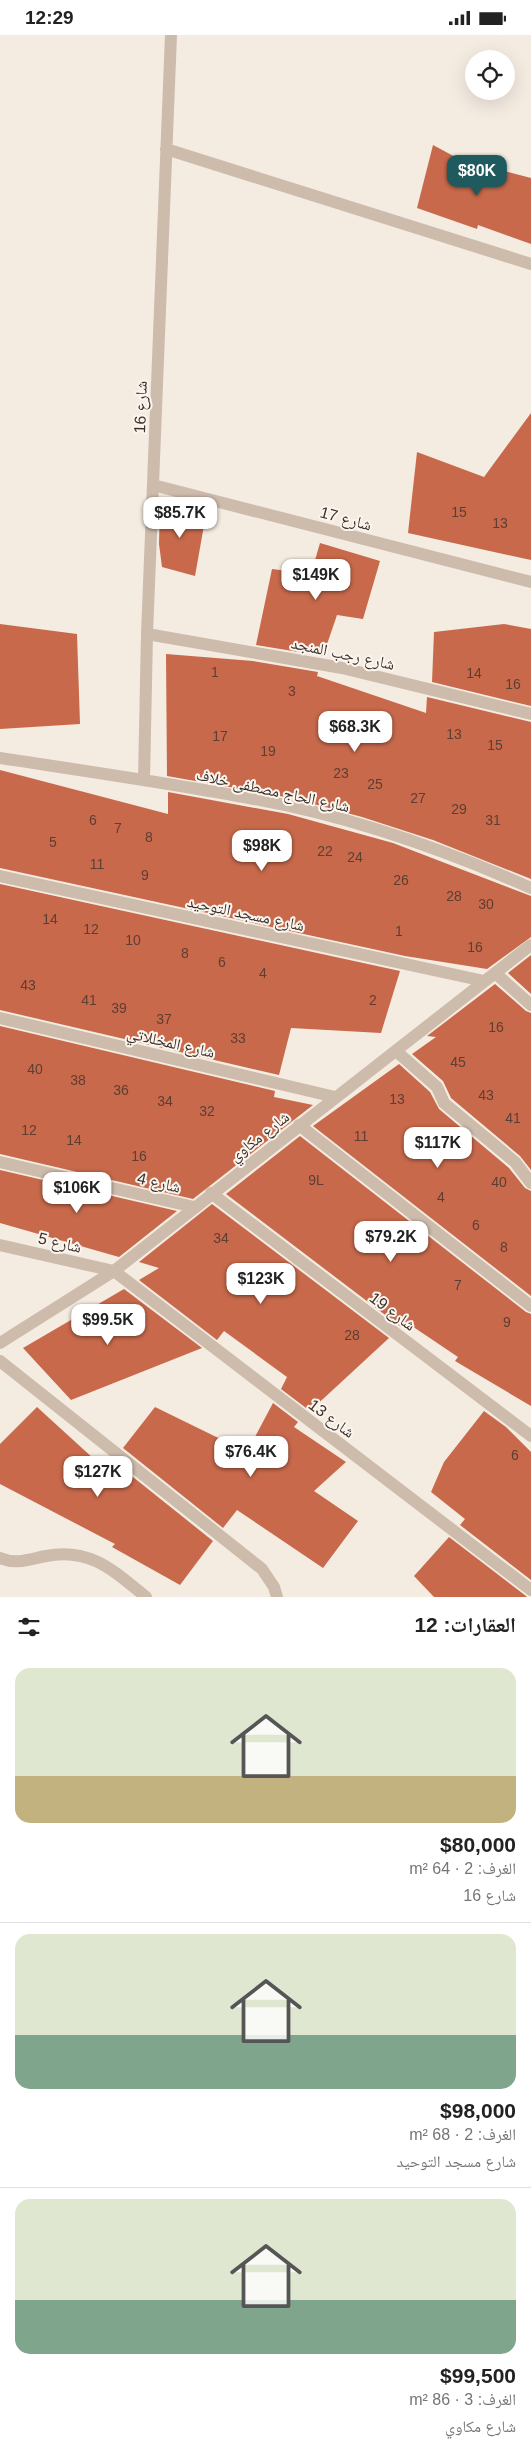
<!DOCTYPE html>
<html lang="ar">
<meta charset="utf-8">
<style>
body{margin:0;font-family:Helvetica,"Noto Naskh Arabic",sans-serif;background:#f2f2f2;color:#222;direction:rtl;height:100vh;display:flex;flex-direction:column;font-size:19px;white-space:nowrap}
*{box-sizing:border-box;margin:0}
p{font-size:16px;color:#767676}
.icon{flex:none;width:28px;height:28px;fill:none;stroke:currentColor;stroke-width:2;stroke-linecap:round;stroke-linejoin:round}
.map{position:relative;height:1562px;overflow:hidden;direction:ltr}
.side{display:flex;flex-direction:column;background:#fff;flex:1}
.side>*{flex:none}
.controls{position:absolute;left:465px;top:15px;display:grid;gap:10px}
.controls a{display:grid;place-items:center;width:50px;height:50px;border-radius:50%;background:#fff;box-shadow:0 5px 20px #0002;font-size:25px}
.price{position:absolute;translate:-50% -42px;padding:0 11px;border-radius:10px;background:#fff;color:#222;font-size:16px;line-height:32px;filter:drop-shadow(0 1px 2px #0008)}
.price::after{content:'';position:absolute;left:50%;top:30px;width:15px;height:11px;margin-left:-8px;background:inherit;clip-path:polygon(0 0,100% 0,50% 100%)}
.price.selected{background:#1f5a5e;color:#fff}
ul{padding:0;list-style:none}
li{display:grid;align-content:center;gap:10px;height:265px;padding:0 15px}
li+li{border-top:1px solid #e0e0e0}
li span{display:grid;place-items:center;height:155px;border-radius:15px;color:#555}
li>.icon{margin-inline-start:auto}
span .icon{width:90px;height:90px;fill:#fffc;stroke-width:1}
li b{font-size:21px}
h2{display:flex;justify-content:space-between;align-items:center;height:60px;padding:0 15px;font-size:21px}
.status{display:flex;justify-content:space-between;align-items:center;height:35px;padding:0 25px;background:#fff;direction:ltr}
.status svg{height:14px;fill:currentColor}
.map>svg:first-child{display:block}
</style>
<div class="status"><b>12:29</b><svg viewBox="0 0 49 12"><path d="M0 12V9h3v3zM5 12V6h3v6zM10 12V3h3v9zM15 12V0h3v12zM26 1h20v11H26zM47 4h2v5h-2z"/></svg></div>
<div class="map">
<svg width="531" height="1562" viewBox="0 0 531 1562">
<rect width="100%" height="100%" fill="#f4ebe1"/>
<path fill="#c8694b" d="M433,110L498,145L500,135L531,143V209L478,190L477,194L417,173Z
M531,378V525L408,498L417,417L484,442Z
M160,469L206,479L195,541L162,532L159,509Z
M320,508L380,526L363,584L337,580L323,621L256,610L272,534L311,539Z
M0,589L77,599L80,689L0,694Z
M504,589L531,594V671L432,647L434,597Z
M166,619L253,626L318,637L317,641L426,678L427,662L531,687V844L433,805L362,782L291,763L167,741Z
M0,735L168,779V757L288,779L393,808L531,861V902L487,934L405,921L0,833Z
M0,849L400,936L381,998L291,993L279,1040L0,975Z
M531,920V959L508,938Z
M495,949L526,976L531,978V1135L520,1121L451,1063L443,1046L412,1019L436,1002L427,1001Z
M0,991L275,1056L274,1062L313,1070L193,1164L0,1119Z
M399,1029L430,1057L439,1074L509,1133L525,1153L531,1156V1261L313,1091Z
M300,1101L526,1277L531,1279V1371L455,1326L458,1322L406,1287L401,1292L226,1159Z
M0,1135L177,1176L119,1222L0,1188Z
M212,1169L389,1303L310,1376L281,1354L287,1342L224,1296L217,1305L139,1245L159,1233L139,1227Z
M124,1254L202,1313L71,1365L23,1313Z
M273,1368L298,1387L294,1392L346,1427L314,1456L358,1486L323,1533L237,1475L223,1493L123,1413L155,1372L247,1417Z
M37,1372L106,1435L113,1426L213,1506L180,1550L112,1512L115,1509L0,1449V1409Z
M484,1376L506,1392L531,1417V1545L460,1490L465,1484L431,1457L444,1427Z
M449,1502L526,1561L527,1562H434L414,1541Z"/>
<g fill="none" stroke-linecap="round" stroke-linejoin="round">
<path stroke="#cdbbac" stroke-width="12" d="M166,114L531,229
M153,450L531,547
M147,599L342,633L531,679
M0,723C85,736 170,748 254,764C349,781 443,814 531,853
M144,745L147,599L171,0
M0,841L484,946
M495,938L531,970
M0,983L335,1062
M396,1016L437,1052L444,1068L515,1127L531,1148
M299,1090L531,1271
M0,1127L194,1172
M211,1158L531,1401
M0,1210L114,1236L531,1555
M0,1308L114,1236L531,910
M0,1326L262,1534L274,1552L277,1562
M0,1523C16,1530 30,1524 46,1521C90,1512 114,1536 146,1562"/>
</g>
<g text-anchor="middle" stroke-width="4" stroke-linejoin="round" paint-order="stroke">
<g font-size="14" fill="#5e3e33">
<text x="459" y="482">15</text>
<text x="500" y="493">13</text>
<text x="215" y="642">1</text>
<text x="474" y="643">14</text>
<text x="513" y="654">16</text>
<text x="292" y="661">3</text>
<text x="454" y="704">13</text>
<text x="220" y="706">17</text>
<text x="495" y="715">15</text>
<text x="268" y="721">19</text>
<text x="341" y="743">23</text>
<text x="375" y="754">25</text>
<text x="418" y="768">27</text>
<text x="459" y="779">29</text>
<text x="93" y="790">6</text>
<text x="493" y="790">31</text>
<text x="118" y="798">7</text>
<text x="149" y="807">8</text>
<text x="53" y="812">5</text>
<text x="325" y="821">22</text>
<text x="355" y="827">24</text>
<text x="97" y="834">11</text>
<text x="145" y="845">9</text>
<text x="401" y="850">26</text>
<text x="454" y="866">28</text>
<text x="486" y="874">30</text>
<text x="50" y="889">14</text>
<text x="91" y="899">12</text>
<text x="399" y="901">1</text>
<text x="133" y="910">10</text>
<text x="475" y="917">16</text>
<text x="185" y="923">8</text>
<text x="222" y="932">6</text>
<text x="263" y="943">4</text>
<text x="28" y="955">43</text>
<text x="89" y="970">41</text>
<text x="373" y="970">2</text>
<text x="119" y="978">39</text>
<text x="164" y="989">37</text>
<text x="496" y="997">16</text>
<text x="238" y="1008">33</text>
<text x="458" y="1032">45</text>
<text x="35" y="1039">40</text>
<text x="78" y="1050">38</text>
<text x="121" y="1060">36</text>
<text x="486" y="1065">43</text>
<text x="397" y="1069">13</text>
<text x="165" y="1071">34</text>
<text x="207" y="1081">32</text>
<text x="513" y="1088">41</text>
<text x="29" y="1100">12</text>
<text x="361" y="1106">11</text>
<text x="74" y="1110">14</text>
<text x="139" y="1126">16</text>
<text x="316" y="1150">9L</text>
<text x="499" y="1152">40</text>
<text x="441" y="1167">4</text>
<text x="476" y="1195">6</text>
<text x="221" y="1208">34</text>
<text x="504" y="1217">8</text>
<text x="458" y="1255">7</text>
<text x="507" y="1292">9</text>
<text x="352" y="1305">28</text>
<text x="515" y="1425">6</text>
</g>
<g font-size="16" fill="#3b302b" stroke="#fbf5ee">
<text transform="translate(140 372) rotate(-88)" y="6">شارع 16</text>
<text transform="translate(346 483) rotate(15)" y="6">شارع 17</text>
<text transform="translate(343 618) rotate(12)" y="6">شارع رجب المنجد</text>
<text transform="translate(273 755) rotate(12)" y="6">شارع الحاج مصطفى خلاف</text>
<text transform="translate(246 878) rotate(12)" y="6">شارع مسجد التوحيد</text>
<text transform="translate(171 1007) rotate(13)" y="6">شارع المخللاتي</text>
<text transform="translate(259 1101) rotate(-38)" y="6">شارع مكاوي</text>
<text transform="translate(159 1147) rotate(13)" y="6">شارع 4</text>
<text transform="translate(60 1207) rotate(13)" y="6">شارع 5</text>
<text transform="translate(393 1276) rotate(37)" y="6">شارع 19</text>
<text transform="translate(332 1383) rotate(37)" y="6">شارع 13</text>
</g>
</g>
</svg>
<div class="controls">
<a><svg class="icon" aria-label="locate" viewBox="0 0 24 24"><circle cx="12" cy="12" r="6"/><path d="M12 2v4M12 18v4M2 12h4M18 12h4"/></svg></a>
</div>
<b class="price selected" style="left:477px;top:162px">$80K</b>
<b class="price" style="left:180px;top:504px">$85.7K</b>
<b class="price" style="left:316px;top:566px">$149K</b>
<b class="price" style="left:355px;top:718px">$68.3K</b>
<b class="price" style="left:262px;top:837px">$98K</b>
<b class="price" style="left:438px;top:1134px">$117K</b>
<b class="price" style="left:77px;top:1179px">$106K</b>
<b class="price" style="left:391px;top:1228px">$79.2K</b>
<b class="price" style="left:261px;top:1270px">$123K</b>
<b class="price" style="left:108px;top:1311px">$99.5K</b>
<b class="price" style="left:251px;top:1443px">$76.4K</b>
<b class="price" style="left:98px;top:1463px">$127K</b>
</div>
<section class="side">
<h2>العقارات: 12<svg class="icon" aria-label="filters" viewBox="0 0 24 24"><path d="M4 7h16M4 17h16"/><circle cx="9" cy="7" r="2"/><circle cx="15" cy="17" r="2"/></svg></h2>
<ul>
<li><span style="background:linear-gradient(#dfe7d0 70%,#c2b280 0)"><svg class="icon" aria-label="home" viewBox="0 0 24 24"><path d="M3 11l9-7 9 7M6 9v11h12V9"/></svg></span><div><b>$80,000</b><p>الغرف: 2 · 64 m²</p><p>شارع 16</p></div></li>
<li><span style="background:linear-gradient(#dfe7d0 65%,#7fa58c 0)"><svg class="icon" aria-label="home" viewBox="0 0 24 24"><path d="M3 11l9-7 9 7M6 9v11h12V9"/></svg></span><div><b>$98,000</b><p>الغرف: 2 · 68 m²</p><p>شارع مسجد التوحيد</p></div></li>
<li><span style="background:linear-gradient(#dfe7d0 65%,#7fa58c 0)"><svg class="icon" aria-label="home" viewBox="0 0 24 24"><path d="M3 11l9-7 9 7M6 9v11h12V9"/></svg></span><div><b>$99,500</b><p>الغرف: 3 · 86 m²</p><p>شارع مكاوي</p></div></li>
</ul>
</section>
